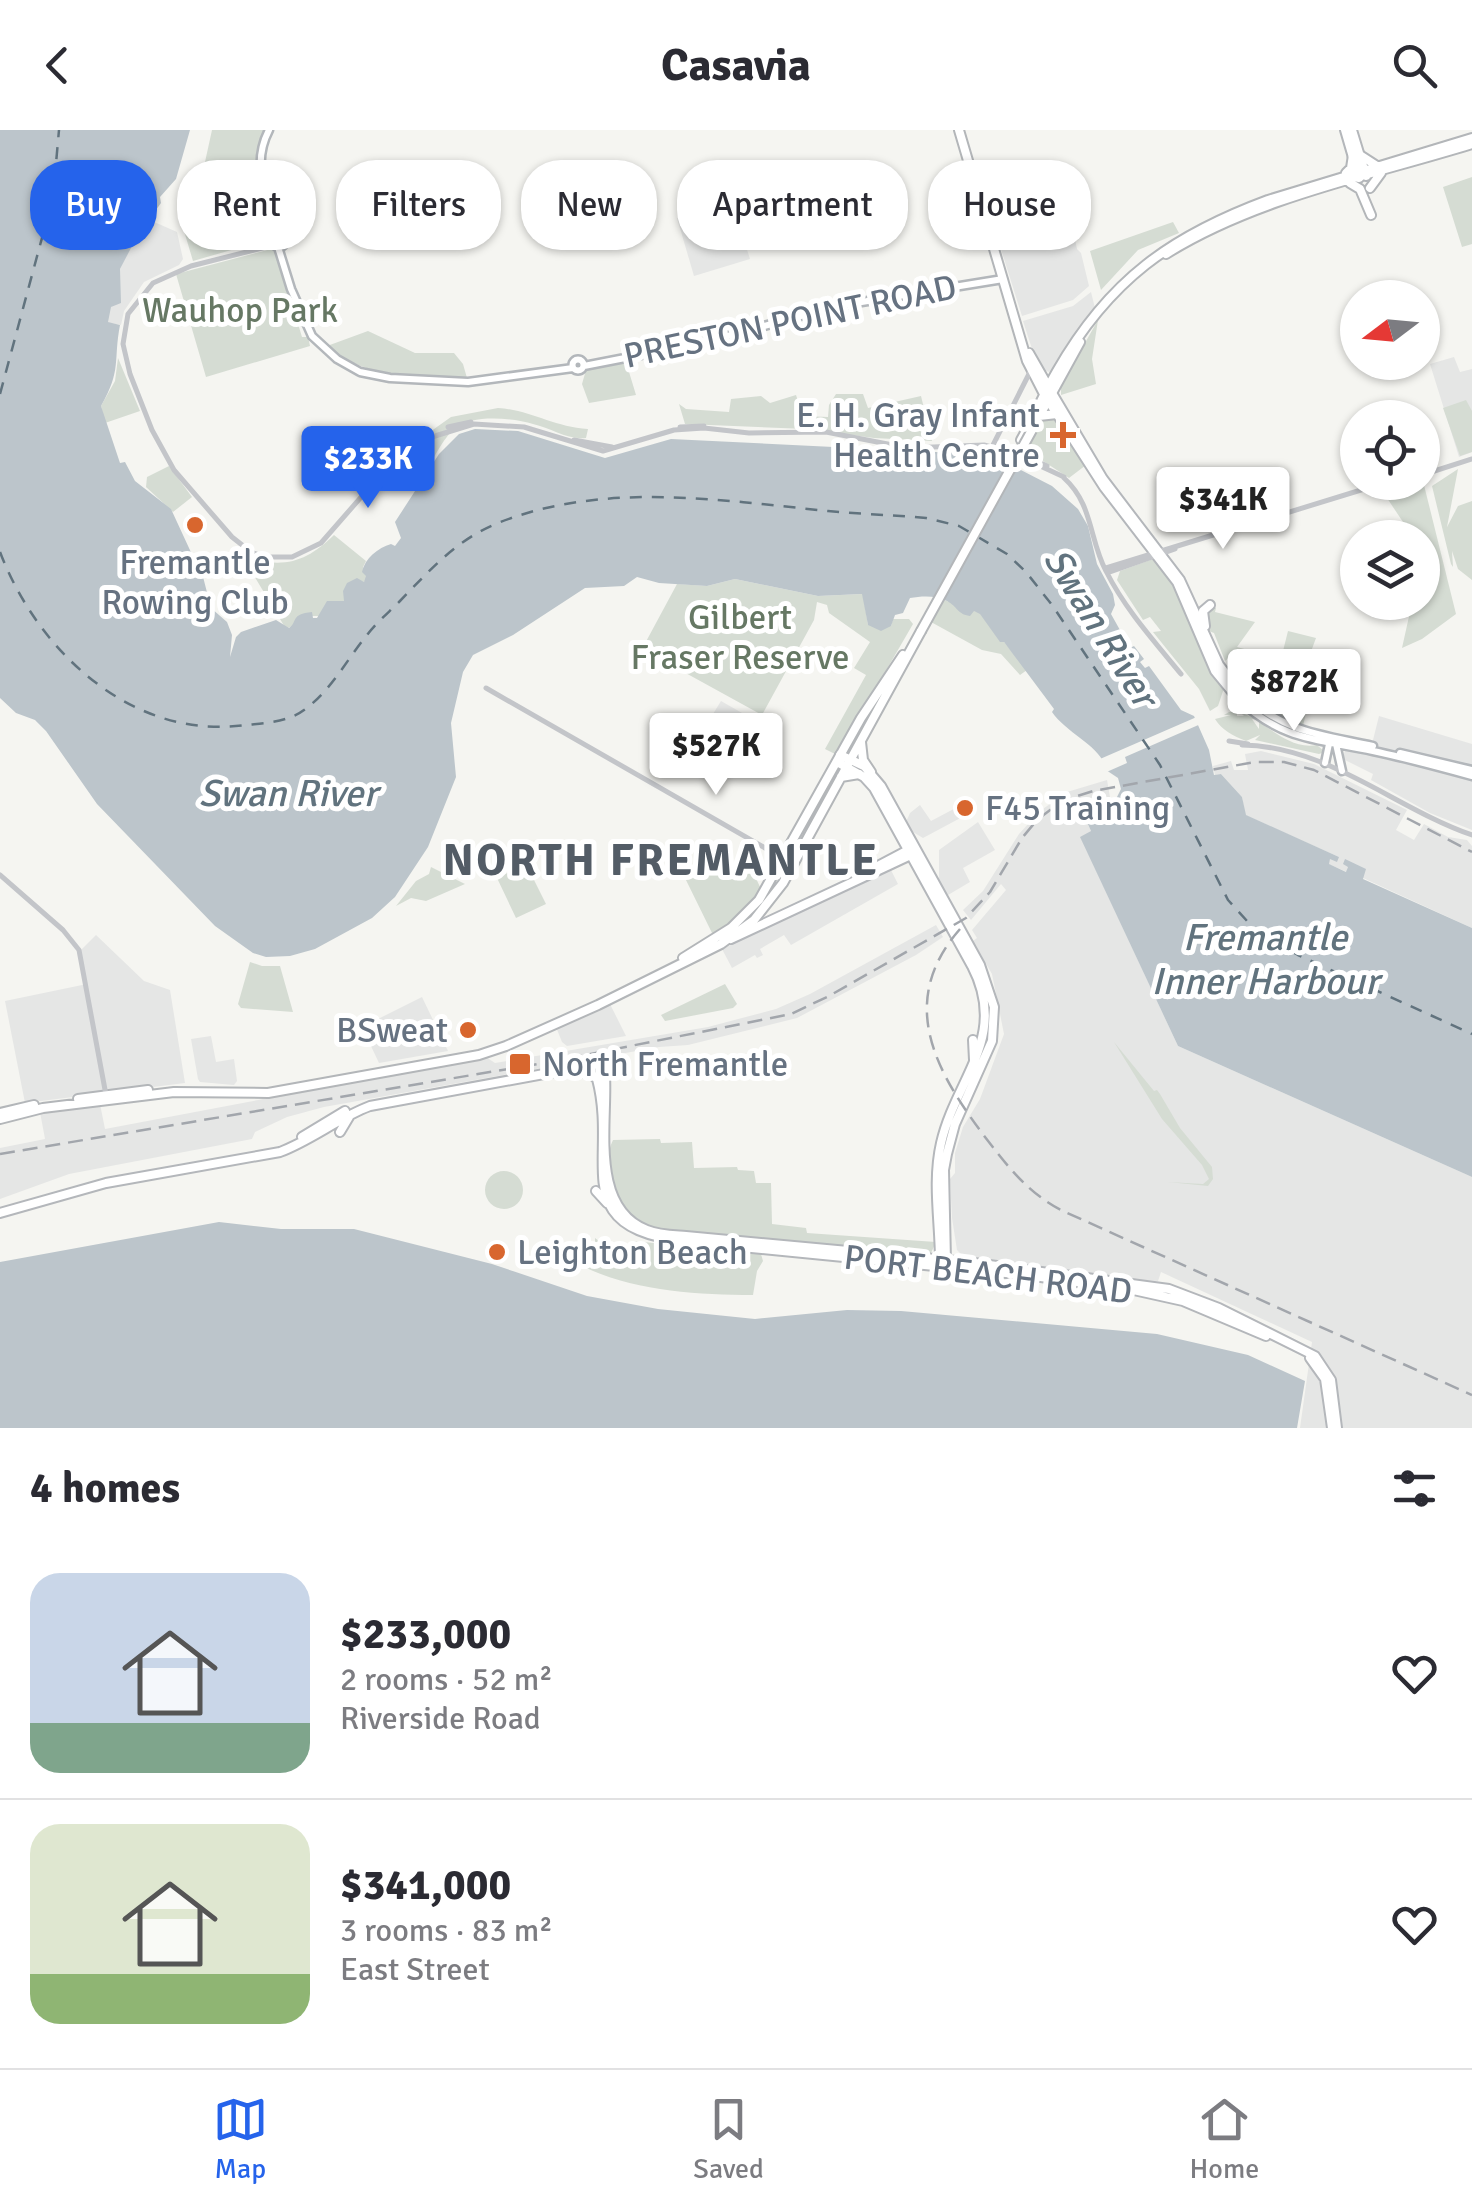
<!DOCTYPE html>
<meta charset="utf-8">
<style>
body{margin:0;font-family:Signika,sans-serif;background:#f7f7f7;color:#2b2b33;height:100vh;display:flex;flex-direction:column;font-size:38px;white-space:nowrap}
*{box-sizing:border-box;margin:0}
p{font-size:32px;color:#7c7c81}
.icon{flex:none;width:55px;height:55px;fill:none;stroke:currentColor;stroke-width:2;stroke-linecap:round;stroke-linejoin:round}
.map{position:relative;height:1298px;overflow:hidden}
.drawer{display:flex;flex-direction:column;background:#fff;flex:1}
.drawer>*{flex:none}
.banner{position:absolute;left:30px;top:30px;width:1412px;height:90px;display:flex;gap:20px}
.needle{width:65px;rotate:254deg}
.controls{position:absolute;left:1340px;top:150px;display:grid;gap:20px}
.controls a{display:grid;place-items:center;width:100px;height:100px;border-radius:50%;background:#fff;box-shadow:0 2px 8px #0004;font-size:50px}
.price{position:absolute;translate:-50% -85px;padding:0 22px;border-radius:10px;background:#fff;color:#222;font-size:32px;line-height:65px;filter:drop-shadow(0 2px 5px #0008)}
.price::after{content:'';position:absolute;left:50%;top:60px;width:30px;height:22px;margin-left:-15px;background:inherit;clip-path:polygon(0 0,100% 0,50% 100%)}
.price.selected{background:#2563eb;color:#fff}
ul{padding:0;list-style:none}
li{display:flex;align-items:center;gap:30px;height:250px;padding:0 30px}
li+li{border-top:2px solid #e1e1e2}
li span{display:grid;place-items:center;flex:none;width:280px;height:200px;border-radius:30px;color:#555}
li>.icon{margin-inline-start:auto}
span .icon{width:120px;height:120px;fill:#fffc;stroke-width:1}
li b{font-size:42px}
h2{display:flex;justify-content:space-between;align-items:center;height:120px;padding:0 30px;font-size:42px}
.pill{padding:0 35px;border-radius:40px;background:#fff;box-shadow:0 2px 8px #0004;font-size:35px;line-height:90px}
.pill.selected{background:#2563eb;color:#fff}
header{display:flex;justify-content:space-between;align-items:center;height:130px;padding:0 30px;background:#fff;font-size:45px;font-weight:700}
.tabs{display:flex;justify-content:space-around;align-items:center;height:140px;border-top:2px solid #e1e1e2;background:#fff;font-size:28px;color:#7c7c81}
.tabs a{display:grid;justify-items:center;gap:5px}
.tabs .selected{color:#2563eb}
.map>svg:first-child{display:block}
</style>
<header><svg class="icon" aria-label="back" viewBox="0 0 24 24"><path d="M15 5l-7 7 7 7"/></svg>Casavia<svg class="icon" aria-label="search" viewBox="0 0 24 24"><circle cx="10" cy="10" r="6"/><path d="M15 15l6 6"/></svg></header>
<div class="map">
<svg width="1472" height="1298" viewBox="0 0 1472 1298">
<rect width="100%" height="100%" fill="#f5f5f1"/>
<path fill="#e5e6e5" d="M732,72L750,129L694,146L677,88Z
M1059,75L1074,104L1077,119L1081,123L1089,156L1073,170L1022,186L994,97L996,94Z
M152,91L177,102L183,129L179,135L144,152L124,181L121,195L93,190L115,174L120,139L140,96L151,95Z
M1091,162L1095,178L1056,238L1049,242L1044,240L1034,225L1023,191L1073,176Z
M1454,227L1460,242L1472,239V322L1459,327L1430,234Z
M721,571L779,604L756,645L697,610Z
M1379,586L1472,614V700L1430,683L1371,650L1373,644L1343,629L1345,619L1377,626L1379,616L1372,614Z
M1261,621L1314,634L1407,680L1396,700L1414,710L1424,694L1448,707L1467,710L1472,716V798L1363,748L1348,737L1347,742L1328,734L1330,729L1339,727L1245,685L1242,667L1221,644L1215,645L1213,636L1231,631L1234,640H1248L1245,624Z
M1107,650L1110,667L1061,689L1063,692L1083,683L1091,701L1081,708L1178,916L1472,1047V1298H1300L1312,1212L1161,1142L1158,1151L1122,1149L962,1125L957,1120L952,1088L950,1049L955,1043V1023L963,997L980,969L1004,904L992,844L973,811L977,808L972,800L1006,760L1001,754L971,790L963,780L983,761L1019,704L1040,681L1067,662Z
M967,672L969,680L966,685L923,708L913,702L906,692L910,683L920,675L931,691Z
M978,692L995,720L963,738L970,752L948,765L939,751V720Z
M891,740L898,754L791,815L784,805L760,819L763,825L757,828L755,825L732,838L722,819Z
M936,795L943,807L916,825L797,888L688,915L659,917L324,977L287,987L255,1002L252,1009L69,1044L0,1069V1018L45,1009L40,982L100,974L105,999L486,927L495,933L708,897L776,879L810,864Z
M96,805L144,851L170,860L185,953L25,973L5,871L87,854L80,821Z
M422,867L448,921L379,933L362,897Z
M610,874L626,906L567,916L562,912L556,897Z
M211,906L216,932L234,929L237,951L234,955L200,952L198,949L191,909Z"/>
<path fill="#d5dcd3" d="M212,0H265C246,35 266,68 272,105L266,110L193,131L184,101L183,79L205,32Z
M1472,47V114L1462,117L1443,57Z
M1173,92L1179,103L1138,120L1101,160L1090,121Z
M271,119L277,124L302,207H308L310,216L206,247L176,144Z
M1098,190L1092,229L1096,254L1061,265V255Z
M368,201L415,223H454L463,234L467,248C415,247 371,251 327,216Z
M118,228L140,281L105,293L101,276L115,251Z
M626,232L636,265L589,273L582,254L586,240Z
M836,264H863L868,278L921,266L932,311L874,308L806,299L685,294L679,274L686,279L729,282L731,269L761,266L770,273L796,265L803,286L828,287L829,275Z
M1466,270L1472,281V322L1460,326L1443,278Z
M498,278C531,280 553,297 588,299L586,308C567,310 551,298 533,294C513,288 472,284 455,298C444,307 432,331 425,344L410,316L451,287Z
M1053,287L1086,335L1069,348L1037,327L1024,324L1042,289Z
M169,336L192,367L173,382L146,357L147,347Z
M1458,339L1447,397L1458,376L1472,371V450L1458,439L1452,421L1453,437L1451,434L1432,356Z
M1423,351L1456,484L1422,509L1402,518L1412,473L1422,472V408L1413,407L1383,362Z
M334,405L366,431L363,437L367,448L364,452L359,451L344,471L320,486H312L286,499L253,444L256,430C290,438 310,428 334,405Z
M1153,429L1181,465L1213,547L1224,558L1218,576L1210,581L1199,559L1153,502L1161,501L1150,487L1143,490L1117,450L1120,441Z
M735,449L818,466L863,464L868,495L891,496L893,489H909L913,494L837,625L825,619L866,545L854,538L870,512L829,483L827,475L817,472L814,490L762,585L642,519L677,454L707,456Z
M944,470L980,483L1000,511L1004,512L1027,540L1020,545L1001,524L982,520L931,492Z
M1212,477L1216,478L1215,482L1255,492L1237,517L1281,529L1288,501L1316,508L1309,527L1316,530L1321,563L1309,569L1303,596L1277,584L1253,564L1258,548L1232,525L1225,531L1214,503L1209,501L1207,479Z
M1229,582H1237V586H1244L1240,582L1258,590L1252,589L1259,599V592C1278,604 1294,619 1317,615L1325,622L1319,624L1255,610L1260,605L1246,611C1233,606 1222,600 1215,589L1231,585H1224Z
M720,728L729,749L751,738L762,761L738,787L713,805L684,746Z
M522,736L528,738L546,774L516,788L497,748Z
M431,737L465,754L426,771L411,768L396,776L416,751L429,744Z
M250,832L262,836H280L293,882L241,878L238,874Z
M725,854L737,874L733,878L665,891L661,885Z
M1114,912L1154,961L1157,960L1160,964L1180,998L1212,1037L1213,1049L1208,1056L1168,1052L1203,1054L1209,1049L1202,1035L1162,989Z
M660,1009L661,1013L692,1012L694,1038L737,1037L738,1040L754,1041L756,1053H771L772,1094L806,1098L807,1103L936,1112L931,1123L652,1099C645,1095 636,1092 630,1087C611,1071 602,1031 613,1010Z
M485 1060a19 19 0 1 1 38 0a19 19 0 1 1-38 0Z
M595,1108L613,1122L634,1111L761,1124L763,1131L757,1141L753,1165C697,1165 633,1161 582,1136L595,1124Z"/>
<path fill="#bcc5cb" d="M0,0H190L176,49L160,67L161,73L153,84L151,95L142,97L120,139L121,173L111,177L108,192L120,195C113,232 122,239 101,276L120,333L125,332L135,351L171,379L195,431L200,435L211,478L227,492L232,505L230,527L236,507L241,502L276,490L289,498C298,492 290,484 312,482L313,488H317L327,471H344L343,461L347,453L357,448L364,452L366,446L362,442C365,428 378,418 391,414L395,416L401,408L395,392L439,324L459,304L475,299L518,301L605,328L671,309L854,318L869,327L888,331L935,322L990,324L1052,356L1078,379L1088,396L1097,434L1113,464L1115,475L1111,484L1130,518L1134,516L1144,529L1140,532L1145,538L1149,536L1181,580L1194,586L1209,620L1214,645L1221,644L1242,667L1246,685L1339,727L1337,732L1330,729L1329,734L1346,742L1348,737L1343,734L1345,729L1366,739L1363,749L1472,798V1047L1178,916L1080,707L1091,701L1083,683L1062,692L1061,688L1117,667L1121,659L1118,648L1106,640C1103,617 1067,604 1052,582L1054,579L1004,512H1000L980,484L974,481L970,486C957,484 958,477 947,471C935,465 922,466 910,468L903,483L895,485L891,496L881,501L868,495L862,464L818,466L735,449L707,456L659,453L637,447L624,456L585,458L513,505L473,525L463,542L451,593L456,647L428,717L395,767L372,788L315,819L290,826L266,827L253,823L215,796L97,674L46,601L35,590L16,583L0,568Z
M219,1092L281,1099H354L492,1134L587,1166L658,1179L755,1189L847,1180L901,1181L1157,1204L1248,1225L1305,1251L1297,1298H0V1132Z"/>
<path fill="#f5f5f1" d="M1199,586L1203,593L1125,627L1127,633L1102,644L1100,629Z"/>
<g fill="none" stroke-linecap="round" stroke-linejoin="round">
<path stroke="#bcc5cb" stroke-width="2.5" d="M860,321L864,317"/>
<path stroke="#61737e" stroke-width="2.5" stroke-dasharray="12 10" stroke-linecap="butt" d="M0,264L53,67L59,0
M978,407L1007,424L1026,442L1052,475L1160,635L1228,770L1258,803L1298,825L1472,904
M0,422C38,522 133,611 246,595C265,593 288,592 304,580C331,561 347,529 367,505C376,493 388,483 399,472C430,440 456,410 498,393C604,351 718,370 828,381C860,384 893,385 926,388L959,396L971,403"/>
<defs>
<path id="secondary" d="M269,0C249,38 271,68 274,107
M273 111a6 6 0 1 1 12 0a6 6 0 1 1-12 0Z
M278,117L291,159L312,206L337,229L360,242L390,248L468,252L573,238
M572.5 235a5.5 5.5 0 1 1 11 0a5.5 5.5 0 1 1-11 0Z
M584,236L702,213L837,176L1003,149
M1242,565C1288,603 1318,604 1373,616
M1238,569C1283,611 1317,609 1373,621C1406,628 1439,637 1472,646
M1336,614L1342,641
M1400,623L1472,640
M1325,633L1329,614"/>
<path id="primary" d="M1345,0L1359,48
M1352,0L1366,46
M1048,270L1104,357L1177,452L1215,541L1238,569L1242,565L1219,535L1180,450L1103,349L1052,263
M1205,496L1203,481L1210,475
M840,625L864,636L881,656L980,835L994,877L992,911L955,994L947,1024L944,1040L946,1131
M837,632L864,647L874,658L972,836C1009,907 956,948 941,1013C932,1052 940,1092 940,1131
M874,738L910,719
M731,809L913,724
M973,910L974,930
M572,943L589,942L597,949C619,1032 563,1099 690,1112L1026,1145L1129,1159L1183,1171L1266,1206
M340,1002L349,987
M302,1007L345,981
M596,1061L607,1073
M0,1083L106,1053L280,1022C312,1010 338,988 370,976L598,934L605,944C608,992 589,1078 647,1100C659,1105 673,1105 686,1106L967,1132L1169,1159L1219,1178L1315,1226L1331,1250L1337,1298
M1310,1228L1325,1249L1332,1298"/>
<path id="trunk" d="M959,0L1027,231L1045,266
M1360,25L1377,36
M1346,43L1351,38L1353,25
M1350,53L1360,59L1371,85
M1370,58L1381,43
M1166,124C1255,68 1372,45 1472,14
M1029,223L1049,258
M1041,283L1080,212
M1039,286L1057,284
M1021,310C1034,287 1044,263 1057,241C1109,150 1171,106 1268,70L1472,8
M861,612L863,630L871,642
M841,647L859,644
M683,828L731,798L759,770L861,588L903,525
M78,969L148,960
M0,983L34,975
M0,989L43,978L174,962L268,963L479,925L506,916L598,875L721,814L754,790L783,753L921,501"/>
</defs>
<use href="#secondary" stroke="#b3b7bb" stroke-width="11"/>
<use href="#primary" stroke="#b4b7bb" stroke-width="12"/>
<use href="#trunk" stroke="#b3b6b9" stroke-width="12"/>
<path stroke="#c3c5c9" stroke-width="5" d="M274,115L191,136L153,153L128,184L123,214L130,244L152,300L174,340L232,407L251,422L265,427H292L321,413L390,334L435,306L474,294L524,297L603,321L674,300L704,298L749,303L826,302L908,318L984,315L1010,322L1064,347
M448,297L471,292
M680,297L704,296
M574,310L612,317
M992,317L1031,240
M1026,326L1047,336
M1422,345L1472,329
M1064,348C1093,374 1089,409 1106,441C1125,479 1154,511 1181,544
M1268,387L1271,391L1268,393L1265,390Z
M1270,388L1387,352
M1106,438L1265,389
M1107,443L1175,419
M486,558L779,726L789,727L797,724
M1229,611L1248,614
M1242,615C1328,616 1394,678 1472,705
M0,745L63,800L79,820L106,965"/>
<use href="#secondary" stroke="#fff" stroke-width="6"/>
<use href="#primary" stroke="#fff" stroke-width="8"/>
<use href="#trunk" stroke="#fff" stroke-width="8"/>
<path stroke="#a2a6ac" stroke-width="2.5" stroke-dasharray="15 8" stroke-linecap="butt" d="M960,799C896,872 936,942 985,1007C1008,1037 1029,1064 1063,1081L1472,1265
M0,1024L550,932L791,884L829,866L966,788L990,762L1022,708L1037,690L1062,671L1093,661L1255,632H1284L1314,640L1472,722"/>
<defs>
<path id="trunk-bridge" d="M921,501L1032,300"/>
</defs>
<use href="#trunk-bridge" stroke="#b3b6b9" stroke-width="12" stroke-linecap="butt"/>
<use href="#trunk-bridge" stroke="#fff" stroke-width="8"/>
</g>
<g fill="#d8662e" stroke="#fff" stroke-width="4">
<path d="M1058 290h10v10h10v10h-10v10h-10v-10h-10v-10h10z"/>
<circle cx="195" cy="395" r="10"/>
<circle cx="965" cy="678" r="10"/>
<circle cx="468" cy="900" r="10"/>
<rect x="508" y="922" width="24" height="24" rx="5"/>
<circle cx="497" cy="1122" r="10"/>
</g>
<g text-anchor="middle" stroke-width="10" stroke-linejoin="round" paint-order="stroke">
<g font-size="35" fill="#667864" stroke="#fff">
<text x="240" y="192">Wauhop Park</text>
<text x="740" y="499">Gilbert<tspan x="740" dy="40">Fraser Reserve</tspan></text>
</g>
<g font-size="35" fill="#667281" stroke="#fff">
<text transform="translate(790 191) rotate(-12)" y="12">PRESTON POINT ROAD</text>
<text transform="translate(988 1144) rotate(7)" y="12">PORT BEACH ROAD</text>
</g>
<g font-size="35" fill="#667281" stroke="#fff" text-anchor="start">
<text x="1040" y="297" text-anchor="end">E. H. Gray Infant<tspan x="1040" dy="40">Health Centre</tspan></text>
<text x="195" y="444" text-anchor="middle">Fremantle<tspan x="195" dy="40">Rowing Club</tspan></text>
<text x="985" y="690">F45 Training</text>
<text x="448" y="912" text-anchor="end">BSweat</text>
<text x="542" y="946">North Fremantle</text>
<text x="517" y="1134">Leighton Beach</text>
</g>
<g font-size="38" font-style="italic" fill="#61737e" stroke="#fff">
<text transform="translate(1101 497) rotate(58)" y="13">Swan River</text>
<text x="288" y="676">Swan River</text>
<text x="1265" y="820">Fremantle<tspan x="1265" dy="44">Inner Harbour</tspan></text>
</g>
<g font-size="45" font-weight="bold" letter-spacing="2.5" fill="#535c66" stroke="#fff">
<text x="661" y="745">NORTH FREMANTLE</text>
</g>
</g>
</svg>
<div class="controls">
<a><svg class="needle" viewBox="-14 -14 28 28"><path d="M0-13l5 13h-10z" fill="#e53935"/><path d="M0 13l5-13h-10z" fill="#7c7c81"/></svg></a>
<a><svg class="icon" aria-label="locate" viewBox="0 0 24 24"><circle cx="12" cy="12" r="6"/><path d="M12 2v4M12 18v4M2 12h4M18 12h4"/></svg></a>
<a><svg class="icon" aria-label="layers" viewBox="0 0 24 24"><path d="M12 4l9 5-9 5-9-5zM3 14l9 5 9-5"/></svg></a>
</div>
<b class="price selected" style="left:368px;top:381px">$233K</b>
<b class="price" style="left:1223px;top:422px">$341K</b>
<b class="price" style="left:1294px;top:604px">$872K</b>
<b class="price" style="left:716px;top:668px">$527K</b>
<div class="banner">
<a class="pill selected">Buy</a>
<a class="pill">Rent</a>
<a class="pill">Filters</a>
<a class="pill">New</a>
<a class="pill">Apartment</a>
<a class="pill">House</a>
</div>
</div>
<section class="drawer">
<h2>4 homes<svg class="icon" aria-label="filters" viewBox="0 0 24 24"><path d="M4 7h16M4 17h16"/><circle cx="9" cy="7" r="2"/><circle cx="15" cy="17" r="2"/></svg></h2>
<ul>
<li><span style="background:linear-gradient(#c9d6e8 75%,#7fa58c 0)"><svg class="icon" aria-label="home" viewBox="0 0 24 24"><path d="M3 11l9-7 9 7M6 9v11h12V9"/></svg></span><div><b>$233,000</b><p>2 rooms · 52 m²</p><p>Riverside Road</p></div><svg class="icon" aria-label="heart" viewBox="0 0 24 24"><path d="M12 20l-8-8c-3-5 5-10 8-4 3-6 11-1 8 4z"/></svg></li>
<li><span style="background:linear-gradient(#dfe7d0 75%,#8fb573 0)"><svg class="icon" aria-label="home" viewBox="0 0 24 24"><path d="M3 11l9-7 9 7M6 9v11h12V9"/></svg></span><div><b>$341,000</b><p>3 rooms · 83 m²</p><p>East Street</p></div><svg class="icon" aria-label="heart" viewBox="0 0 24 24"><path d="M12 20l-8-8c-3-5 5-10 8-4 3-6 11-1 8 4z"/></svg></li>
</ul>
</section>
<nav class="tabs">
<a class="selected"><svg class="icon" aria-label="map" viewBox="0 0 24 24"><path d="M3 6l6-2 6 2 6-2v14l-6 2-6-2-6 2zM9 4v14M15 6v14"/></svg>Map</a>
<a><svg class="icon" aria-label="saved" viewBox="0 0 24 24"><path d="M7 4h10v16l-5-4-5 4z"/></svg>Saved</a>
<a><svg class="icon" aria-label="home" viewBox="0 0 24 24"><path d="M3 11l9-7 9 7M6 9v11h12V9"/></svg>Home</a>
</nav>
